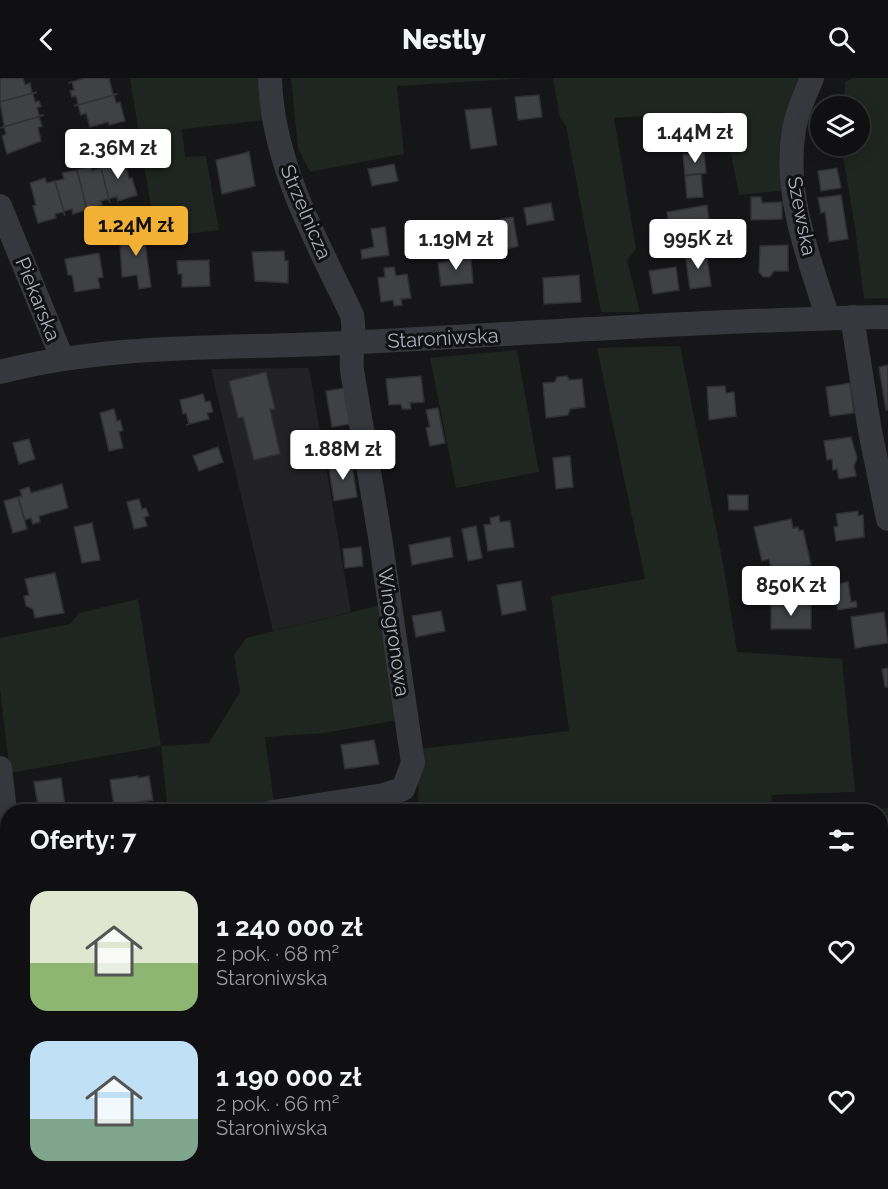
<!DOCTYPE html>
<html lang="pl">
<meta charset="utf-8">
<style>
body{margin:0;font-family:Raleway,sans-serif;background:#1e1e20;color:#f1f3f6;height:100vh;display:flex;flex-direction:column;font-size:22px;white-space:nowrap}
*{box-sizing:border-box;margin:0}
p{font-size:20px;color:#9c9d9f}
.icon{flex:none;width:33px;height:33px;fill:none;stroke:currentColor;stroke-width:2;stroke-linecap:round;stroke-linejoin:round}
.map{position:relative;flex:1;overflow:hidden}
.panel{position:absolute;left:0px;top:726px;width:888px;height:386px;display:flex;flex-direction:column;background:#101012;border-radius:24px 24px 0 0;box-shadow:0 3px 15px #0003,0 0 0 2px #303032}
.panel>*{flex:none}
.controls{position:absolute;left:810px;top:18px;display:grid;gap:12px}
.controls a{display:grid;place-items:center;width:60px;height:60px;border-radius:50%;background:#101012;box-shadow:0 3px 15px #0003,0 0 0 2px #303032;font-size:30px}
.price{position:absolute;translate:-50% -51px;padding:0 14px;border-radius:6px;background:#fff;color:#222;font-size:20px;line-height:39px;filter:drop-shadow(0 2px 3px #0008)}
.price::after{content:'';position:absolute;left:50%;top:36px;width:18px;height:14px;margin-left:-9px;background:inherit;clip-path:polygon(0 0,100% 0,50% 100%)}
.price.selected{background:#f2b134;color:#111}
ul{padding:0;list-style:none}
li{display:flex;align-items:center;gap:18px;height:150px;padding:0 30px}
li span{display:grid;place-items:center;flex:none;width:168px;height:120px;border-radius:18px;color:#555}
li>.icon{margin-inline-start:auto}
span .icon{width:72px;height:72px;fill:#fffc;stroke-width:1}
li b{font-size:26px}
h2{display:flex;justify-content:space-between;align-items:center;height:72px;padding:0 30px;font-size:26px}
header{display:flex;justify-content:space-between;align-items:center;height:78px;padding:0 30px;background:#101012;font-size:27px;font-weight:800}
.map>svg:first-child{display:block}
</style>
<header><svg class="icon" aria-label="back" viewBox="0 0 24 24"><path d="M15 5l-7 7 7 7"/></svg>Nestly<svg class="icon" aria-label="search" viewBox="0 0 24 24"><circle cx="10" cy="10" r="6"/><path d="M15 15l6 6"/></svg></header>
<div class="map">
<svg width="888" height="1111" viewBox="0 0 888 1111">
<rect width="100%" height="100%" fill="#161618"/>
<path fill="#222225" d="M309,290L351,534L273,553L211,291Z
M541,1104H799L807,1111H535Z"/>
<path fill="#1e261f" d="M130,0H261L264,42L182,51L185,79L206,78L219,152L156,160Z
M291,0H529L397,8L404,76L310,94L298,70Z
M553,0H806L788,112L739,117L723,34L614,40L636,171L627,182L640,234H601L566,48L560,40Z
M853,0H888V220L864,221L855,149L842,73L843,68H860V28H844L845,4Z
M680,268L723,485L737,574L842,581L855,714L772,717L771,734H418L419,671L569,653L551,518L645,501L597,270Z
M517,272L539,394L456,410L430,280Z
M138,521L161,668L209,665L240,614L234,577L246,560L385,526L403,641L325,655L265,659L274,725L214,733H168L161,668L10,695L0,611V560L70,546L79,535Z
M888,730V1111H807L799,1104H880V734L863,733Z
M0,935H7L8,1104H50V1111H0Z
M186,1104H541L535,1111H186Z"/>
<path fill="#404145" stroke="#303034" stroke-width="1.5" d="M0,0H23L25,7L30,5L32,15L37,14L0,24Z
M85,0H109L113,16H118L74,28L78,26L76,18L72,19L70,13L74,12L72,4L68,5Z
M37,14L33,16L35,24L39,23L41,28L37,30L39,37H44L0,50L4,48L0,24Z
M118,16L114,17L116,25L120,24L125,43L109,47L108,44L90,49L86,35L81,37L78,27L74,28Z
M539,17L542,39L518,42L515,19Z
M491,30L497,67L471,71L465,32Z
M44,37L39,39L42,48L38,50L41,63L7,76L2,58L6,56L4,49L0,50Z
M249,74L255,108L222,116L216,82Z
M704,74L706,95L685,97L683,77Z
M123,78L129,101L132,100L137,117L118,123L117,118L109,121L110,125L101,90L109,88L107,83Z
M394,86L398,103L372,108L368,91Z
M91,88L92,93L101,90L110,125L108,121L101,123L102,127L88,131V136L77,92Z
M837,90L841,110L821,113L818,93Z
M77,92L88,136L86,132L73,136L72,131L64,133L65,138L55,103L64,101L62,95Z
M701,96L703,119L687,120L685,98Z
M45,100L47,105L55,103L65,138L63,134L55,136L56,140L38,145L33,128L36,127L30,105Z
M841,117L848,161L829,164L825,134L821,135L818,120Z
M751,119H761L762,125L782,124V141L751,142Z
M551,125L554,142L527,147L524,130Z
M707,127L709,142L669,148L667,134Z
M513,139L518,168L490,176L485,144Z
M385,149L389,177L362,181L361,172L374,169L371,151Z
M146,150L148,163L145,164L151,209L139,211L137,197L122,199L120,166L123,165L122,154Z
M788,167V193H774L770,199H763L759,194L760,168Z
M706,172L711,208L690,211L685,175Z
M284,173L285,183H288V205L255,203L252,174Z
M464,174V182L471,181L473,205L441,208L438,185L451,183L450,176Z
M99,175L103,199L98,200L100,210L75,214L72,197H68L65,181Z
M209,182L210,208L182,209V196H178L177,183Z
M394,189L396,198L407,196L411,220L401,221L402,227L394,228L393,222L381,224L378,200L385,199L384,190Z
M676,189L679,212L653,216L649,193Z
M579,197L581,224L544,226L543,200Z
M888,287V332H886L879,289Z
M266,294L275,331H270L280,376L254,382L243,339L238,340L229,303Z
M421,298L424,324L410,325L411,331H402L401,326L389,327L386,301Z
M567,298L569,302L582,301L585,329L570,331L568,337L546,340L543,305L555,304L557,299Z
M850,305L854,335L830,338L826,309Z
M725,308L726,315L734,314L736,338L709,342L707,309Z
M344,310L350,346L332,349L326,313Z
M203,316L205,324L210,323L213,334L207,335L209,341L186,347L189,346L186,335L183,336L180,322Z
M438,330L445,365L430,368L426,350L430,349L426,332Z
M114,331L117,343L120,342L123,352L119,354L123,370L109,373L100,335Z
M851,359L857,380L854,388L856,398L839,401L837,391L833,392L832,381L827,382L824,363Z
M29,361L35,381L19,386L13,365Z
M218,369L223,384L199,393L193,378Z
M570,378L573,409L556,411L553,380Z
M351,379L346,382L347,388L352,387L357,419L334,423L329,391L339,389L337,382Z
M62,406L68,430L39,438L40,444L33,446L31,440L25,442L18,419L22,418L20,412L29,409L31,415Z
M728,417H748V432H729Z
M18,419L27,451L13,455L4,423Z
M139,421L142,431L146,430L149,438L144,439L147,448L134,451L127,424Z
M858,433V438L863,437L864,459L836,463L834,449L838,448L836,436Z
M499,438L500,444L510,443L514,469L488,473L484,447L491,446L490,440Z
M791,441L793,450L798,449L799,453L803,452L811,487L781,495L780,492L772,494L769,481L762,483L754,449Z
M92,445L100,482L82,485L74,449Z
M476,448L482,480L468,483L462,451Z
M450,459L453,479L412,487L409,467Z
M361,469L363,488L345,490L343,471Z
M55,495L64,535L35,540L33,531L26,528L24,518L29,517L25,501Z
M521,503L526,532L502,537L497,507Z
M848,504L851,524L856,523L857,529L838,532L833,507Z
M811,526V551H771V527Z
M441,533L445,553L416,559L412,538Z
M884,534L888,565L855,570L851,539Z
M888,590V609H885L882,591Z
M374,662L379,686L345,691L341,667Z
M138,698V700L149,698L153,722L114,728L110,702Z
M61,700L66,734H39L34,704Z
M0,852H7L8,883H0Z
M610,1104H729L724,1111H618Z"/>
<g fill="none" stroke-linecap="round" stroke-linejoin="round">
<path stroke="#3d3f44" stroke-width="4" stroke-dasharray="3 4.5" stroke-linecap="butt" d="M880,909L888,908
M808,1104L816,1111"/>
<path stroke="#37383d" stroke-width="24" d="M270,0C272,84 316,162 352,237C356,257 350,272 352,292L380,459L413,685L403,711L384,717L272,734
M812,0C805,17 797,34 794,52C783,115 809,181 828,240
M0,128L62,280
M852,239L870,353L888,441
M0,294C111,265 229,271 343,265C525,256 706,242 888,239
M0,690L8,759
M0,780L8,778
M57,1104V1111"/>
</g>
<g text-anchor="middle" stroke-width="6" stroke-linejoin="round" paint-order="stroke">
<g font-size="20" fill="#a8adb8" stroke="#111113">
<text transform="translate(306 134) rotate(67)" y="7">Strzelnicza</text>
<text transform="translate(802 138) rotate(79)" y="7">Szewska</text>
<text transform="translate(38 221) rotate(68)" y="7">Piekarska</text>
<text transform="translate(443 260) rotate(-3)" y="7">Staroniwska</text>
<text transform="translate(394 554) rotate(82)" y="7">Winogronowa</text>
</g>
</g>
</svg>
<div class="controls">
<a><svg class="icon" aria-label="layers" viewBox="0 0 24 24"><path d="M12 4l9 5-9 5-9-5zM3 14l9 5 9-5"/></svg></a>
</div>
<b class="price" style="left:695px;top:86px">1.44M zł</b>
<b class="price" style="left:118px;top:102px">2.36M zł</b>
<b class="price selected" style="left:136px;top:179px">1.24M zł</b>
<b class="price" style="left:698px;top:192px">995K zł</b>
<b class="price" style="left:456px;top:193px">1.19M zł</b>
<b class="price" style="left:343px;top:403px">1.88M zł</b>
<b class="price" style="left:791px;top:539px">850K zł</b>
<section class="panel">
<h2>Oferty: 7<svg class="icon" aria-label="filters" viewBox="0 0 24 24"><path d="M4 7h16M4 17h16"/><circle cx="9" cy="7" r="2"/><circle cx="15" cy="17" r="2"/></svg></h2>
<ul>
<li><span style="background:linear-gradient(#dfe7d0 60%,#8fb573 0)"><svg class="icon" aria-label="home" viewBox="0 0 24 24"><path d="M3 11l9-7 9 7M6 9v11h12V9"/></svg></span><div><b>1 240 000 zł</b><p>2 pok. · 68 m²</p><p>Staroniwska</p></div><svg class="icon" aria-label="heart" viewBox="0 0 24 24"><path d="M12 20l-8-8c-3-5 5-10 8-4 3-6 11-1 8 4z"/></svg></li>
<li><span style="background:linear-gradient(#bfe0f5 65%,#7fa58c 0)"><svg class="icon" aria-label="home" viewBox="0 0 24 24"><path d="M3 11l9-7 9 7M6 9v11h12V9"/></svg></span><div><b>1 190 000 zł</b><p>2 pok. · 66 m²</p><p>Staroniwska</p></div><svg class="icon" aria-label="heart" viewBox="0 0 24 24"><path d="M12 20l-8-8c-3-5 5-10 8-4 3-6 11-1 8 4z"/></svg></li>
</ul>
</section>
</div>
